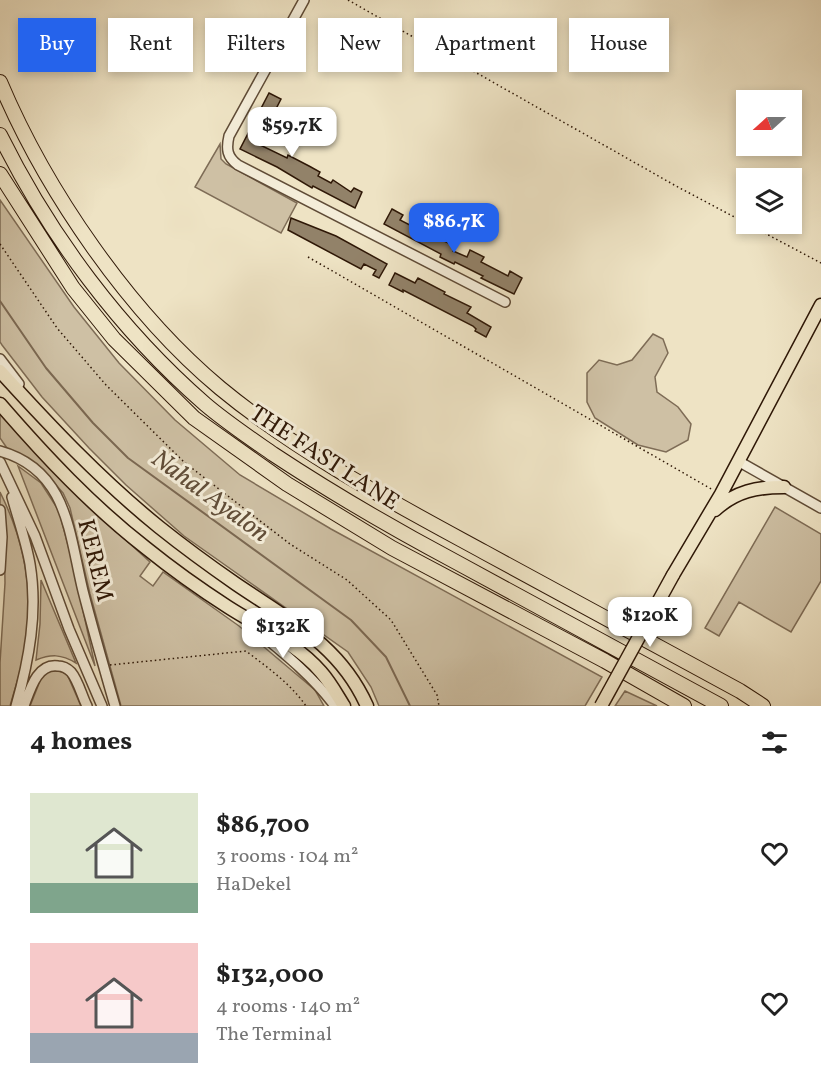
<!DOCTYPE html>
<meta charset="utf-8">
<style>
body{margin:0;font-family:Vollkorn,serif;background:#f2f2f2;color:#222;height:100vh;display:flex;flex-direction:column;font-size:22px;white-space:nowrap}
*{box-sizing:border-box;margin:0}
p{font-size:20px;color:#767676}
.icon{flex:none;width:33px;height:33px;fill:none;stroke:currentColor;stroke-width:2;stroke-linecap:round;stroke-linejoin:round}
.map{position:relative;height:706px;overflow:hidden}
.panel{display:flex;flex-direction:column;background:#fff;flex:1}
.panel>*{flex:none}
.banner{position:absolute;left:18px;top:18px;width:786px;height:54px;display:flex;gap:12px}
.needle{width:39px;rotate:249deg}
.fabs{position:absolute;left:736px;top:90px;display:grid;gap:12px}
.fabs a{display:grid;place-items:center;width:66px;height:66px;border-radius:0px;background:#fff;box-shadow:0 3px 9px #0003;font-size:30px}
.price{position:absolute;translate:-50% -51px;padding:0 14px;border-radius:12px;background:#fff;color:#222;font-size:20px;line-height:39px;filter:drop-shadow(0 2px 3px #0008)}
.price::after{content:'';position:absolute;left:50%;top:36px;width:18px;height:14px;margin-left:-9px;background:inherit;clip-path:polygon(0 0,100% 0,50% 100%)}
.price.current{background:#2563eb;color:#fff}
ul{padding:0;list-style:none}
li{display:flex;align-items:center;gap:18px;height:150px;padding:0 30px}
li span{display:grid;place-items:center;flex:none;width:168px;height:120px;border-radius:0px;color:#555}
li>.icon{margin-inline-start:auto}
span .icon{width:72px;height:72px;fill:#fffc;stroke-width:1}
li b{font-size:26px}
h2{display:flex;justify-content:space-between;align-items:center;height:72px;padding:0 30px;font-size:26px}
.tag{padding:0 21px;border-radius:0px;background:#fff;box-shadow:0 3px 9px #0003;font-size:21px;line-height:54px}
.tag.current{background:#2563eb;color:#fff}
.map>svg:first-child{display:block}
</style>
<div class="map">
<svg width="821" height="706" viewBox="0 0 821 706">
<rect width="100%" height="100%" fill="#eee3c4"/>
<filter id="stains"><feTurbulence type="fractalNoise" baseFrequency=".00333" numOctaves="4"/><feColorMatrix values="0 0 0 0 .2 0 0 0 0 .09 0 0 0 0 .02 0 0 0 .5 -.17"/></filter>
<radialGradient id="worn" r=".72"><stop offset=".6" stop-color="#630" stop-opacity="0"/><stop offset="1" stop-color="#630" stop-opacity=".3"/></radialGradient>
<path fill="#cec0a4" stroke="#7e6c56" stroke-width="1.5" d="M220,144L221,159L226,164L297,203L281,233L195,187Z
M0,200L74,307L119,363L175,420L240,475L331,529L602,677L585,706H379L371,687L348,652L184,536L126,485L89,448L42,397L2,345L0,342Z
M653,334L663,339L668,353L655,377L657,392L678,407L691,424L688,440L666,452L638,445L595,418L587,402V373L599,360L617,365L632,360Z
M0,412L69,488L150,562L140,576L153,586L163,572L239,626L315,690L324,706H121L90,594L70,508L63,493L42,469L26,457L9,451L0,438Z
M18,466L41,483L59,511L73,564L95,666Z
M0,492C25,542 35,597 24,653C21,671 15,688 10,706H0V663L5,583L4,517L0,504Z
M775,507L821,534V581L791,632L739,602L719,636L705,628Z
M41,580L76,663C61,654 51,654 36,660L40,624Z
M49,671H59L67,674L81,706H30L42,676Z
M625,691L657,706H615Z"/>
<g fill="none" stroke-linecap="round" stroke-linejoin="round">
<path stroke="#7b6852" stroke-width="2" d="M0,301L46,368L93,423L128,458L351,620L386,657L410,706"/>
</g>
<path fill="#928269" stroke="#2f1807" stroke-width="1.5" d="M269,93L281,99L258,144L287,158L288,155L309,166L320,172L318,176L331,183L333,180L351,192L354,188L362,192L355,208L313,186L312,188L277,167L240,149Z
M392,209L403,215L400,220L427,234L430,228L440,232L437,238L455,246L453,251L467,257L470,250L484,257L481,262L508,276L510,271L522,278L514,294L481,278L483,276L455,262L454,264L440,257L441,254L384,224Z
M291,218L336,236L387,264L379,278L373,275L376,270L364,264L361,269L288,230Z
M395,273L415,283L418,278L445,292L444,294L471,307L467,313L491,327L486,337L475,331L476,329L473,326L403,290V292L389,285Z"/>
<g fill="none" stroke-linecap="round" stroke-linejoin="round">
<defs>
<path id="minor" d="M304,0L229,136C226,149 227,157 238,165L505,302
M0,359L19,384
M0,451C68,470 69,534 83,591C93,630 104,668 115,706
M738,461L821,508
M0,462L35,536L69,629L102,706
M12,497C18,519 26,541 30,564C38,612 29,660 16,706
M0,510L2,537L0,570
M250,625C280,650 311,674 335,706
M24,706C30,690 37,663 58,666C63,666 67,668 71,672C78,680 82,696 87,706"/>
<path id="major" d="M0,371C50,426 101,480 159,527C184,547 210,566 236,584C289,620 340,645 367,706
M0,404C45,456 92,506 146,548C172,569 200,589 228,607C259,627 296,643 321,672C330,682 337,695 344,706
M715,510C736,491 757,487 784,487
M673,575L721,494L821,305"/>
<path id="highway" d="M0,82C46,191 129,312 220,388C300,454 394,503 484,552C570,598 655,645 740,691L763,706
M0,135C50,236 120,330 205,404C226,422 250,438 273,454C332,493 394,529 456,562C544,610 633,658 721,706
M0,174L73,288L114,339L194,418L287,484L392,548L605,661L684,706"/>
</defs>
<use href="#minor" stroke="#5f4b36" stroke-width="12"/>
<use href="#major" stroke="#2f1807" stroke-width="15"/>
<use href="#highway" stroke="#2f1807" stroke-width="16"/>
<path stroke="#2f1807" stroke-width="1.5" stroke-dasharray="1.5 3" stroke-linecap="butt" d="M348,0L676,186L821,263
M0,244L57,328L106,385L184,462L290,544L347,580L391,620L437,695L439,706
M308,257L713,490
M110,665L246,651C268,668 290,683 306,706"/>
<use href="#minor" stroke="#f4edd9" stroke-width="9"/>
<use href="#major" stroke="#eee3c4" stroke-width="12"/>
<use href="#highway" stroke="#eee3c4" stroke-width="14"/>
<defs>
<path id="major-bridge" d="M601,706L673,575"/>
</defs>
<use href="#major-bridge" stroke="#2f1807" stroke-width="15" stroke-linecap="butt"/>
<use href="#major-bridge" stroke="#eee3c4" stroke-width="12"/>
</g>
<g text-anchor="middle" stroke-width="6" stroke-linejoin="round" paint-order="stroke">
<g font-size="24" fill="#2f1807" stroke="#f4edd9">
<text transform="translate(325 457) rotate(33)" y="8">THE FAST LANE</text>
<text transform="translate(96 560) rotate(76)" y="8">KEREM</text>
</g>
<g font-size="26" font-style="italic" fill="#614e39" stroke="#f4edd9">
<text transform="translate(211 495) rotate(36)" y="9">Nahal Ayalon</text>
</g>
</g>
<rect width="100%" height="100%" filter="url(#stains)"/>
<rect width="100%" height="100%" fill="url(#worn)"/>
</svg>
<div class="fabs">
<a><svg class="needle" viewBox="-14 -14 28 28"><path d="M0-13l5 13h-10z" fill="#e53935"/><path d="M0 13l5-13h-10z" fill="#767676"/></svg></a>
<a><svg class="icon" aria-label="layers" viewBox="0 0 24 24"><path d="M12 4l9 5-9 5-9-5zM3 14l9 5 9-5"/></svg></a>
</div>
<b class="price" style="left:292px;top:158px">$59.7K</b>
<b class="price current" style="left:454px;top:254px">$86.7K</b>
<b class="price" style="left:650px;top:648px">$120K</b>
<b class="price" style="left:283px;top:659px">$132K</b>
<div class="banner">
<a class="tag current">Buy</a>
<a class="tag">Rent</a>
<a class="tag">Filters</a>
<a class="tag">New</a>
<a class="tag">Apartment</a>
<a class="tag">House</a>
</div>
</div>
<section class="panel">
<h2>4 homes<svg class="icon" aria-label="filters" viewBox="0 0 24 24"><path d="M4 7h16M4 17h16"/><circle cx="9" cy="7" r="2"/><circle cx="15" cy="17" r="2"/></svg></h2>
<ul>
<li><span style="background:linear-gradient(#dfe7d0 75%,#7fa58c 0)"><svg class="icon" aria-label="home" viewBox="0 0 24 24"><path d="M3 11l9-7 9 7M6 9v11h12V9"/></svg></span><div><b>$86,700</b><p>3 rooms · 104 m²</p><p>HaDekel</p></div><svg class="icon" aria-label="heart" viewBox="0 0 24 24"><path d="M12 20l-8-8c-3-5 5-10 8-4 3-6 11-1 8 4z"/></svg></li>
<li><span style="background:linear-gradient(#f6c9c9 75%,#9aa5b1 0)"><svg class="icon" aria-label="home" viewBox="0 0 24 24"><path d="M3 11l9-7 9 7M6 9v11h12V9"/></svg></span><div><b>$132,000</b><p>4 rooms · 140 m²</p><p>The Terminal</p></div><svg class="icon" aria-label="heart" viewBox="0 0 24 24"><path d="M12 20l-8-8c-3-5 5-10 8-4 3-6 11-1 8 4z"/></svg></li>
</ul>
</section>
